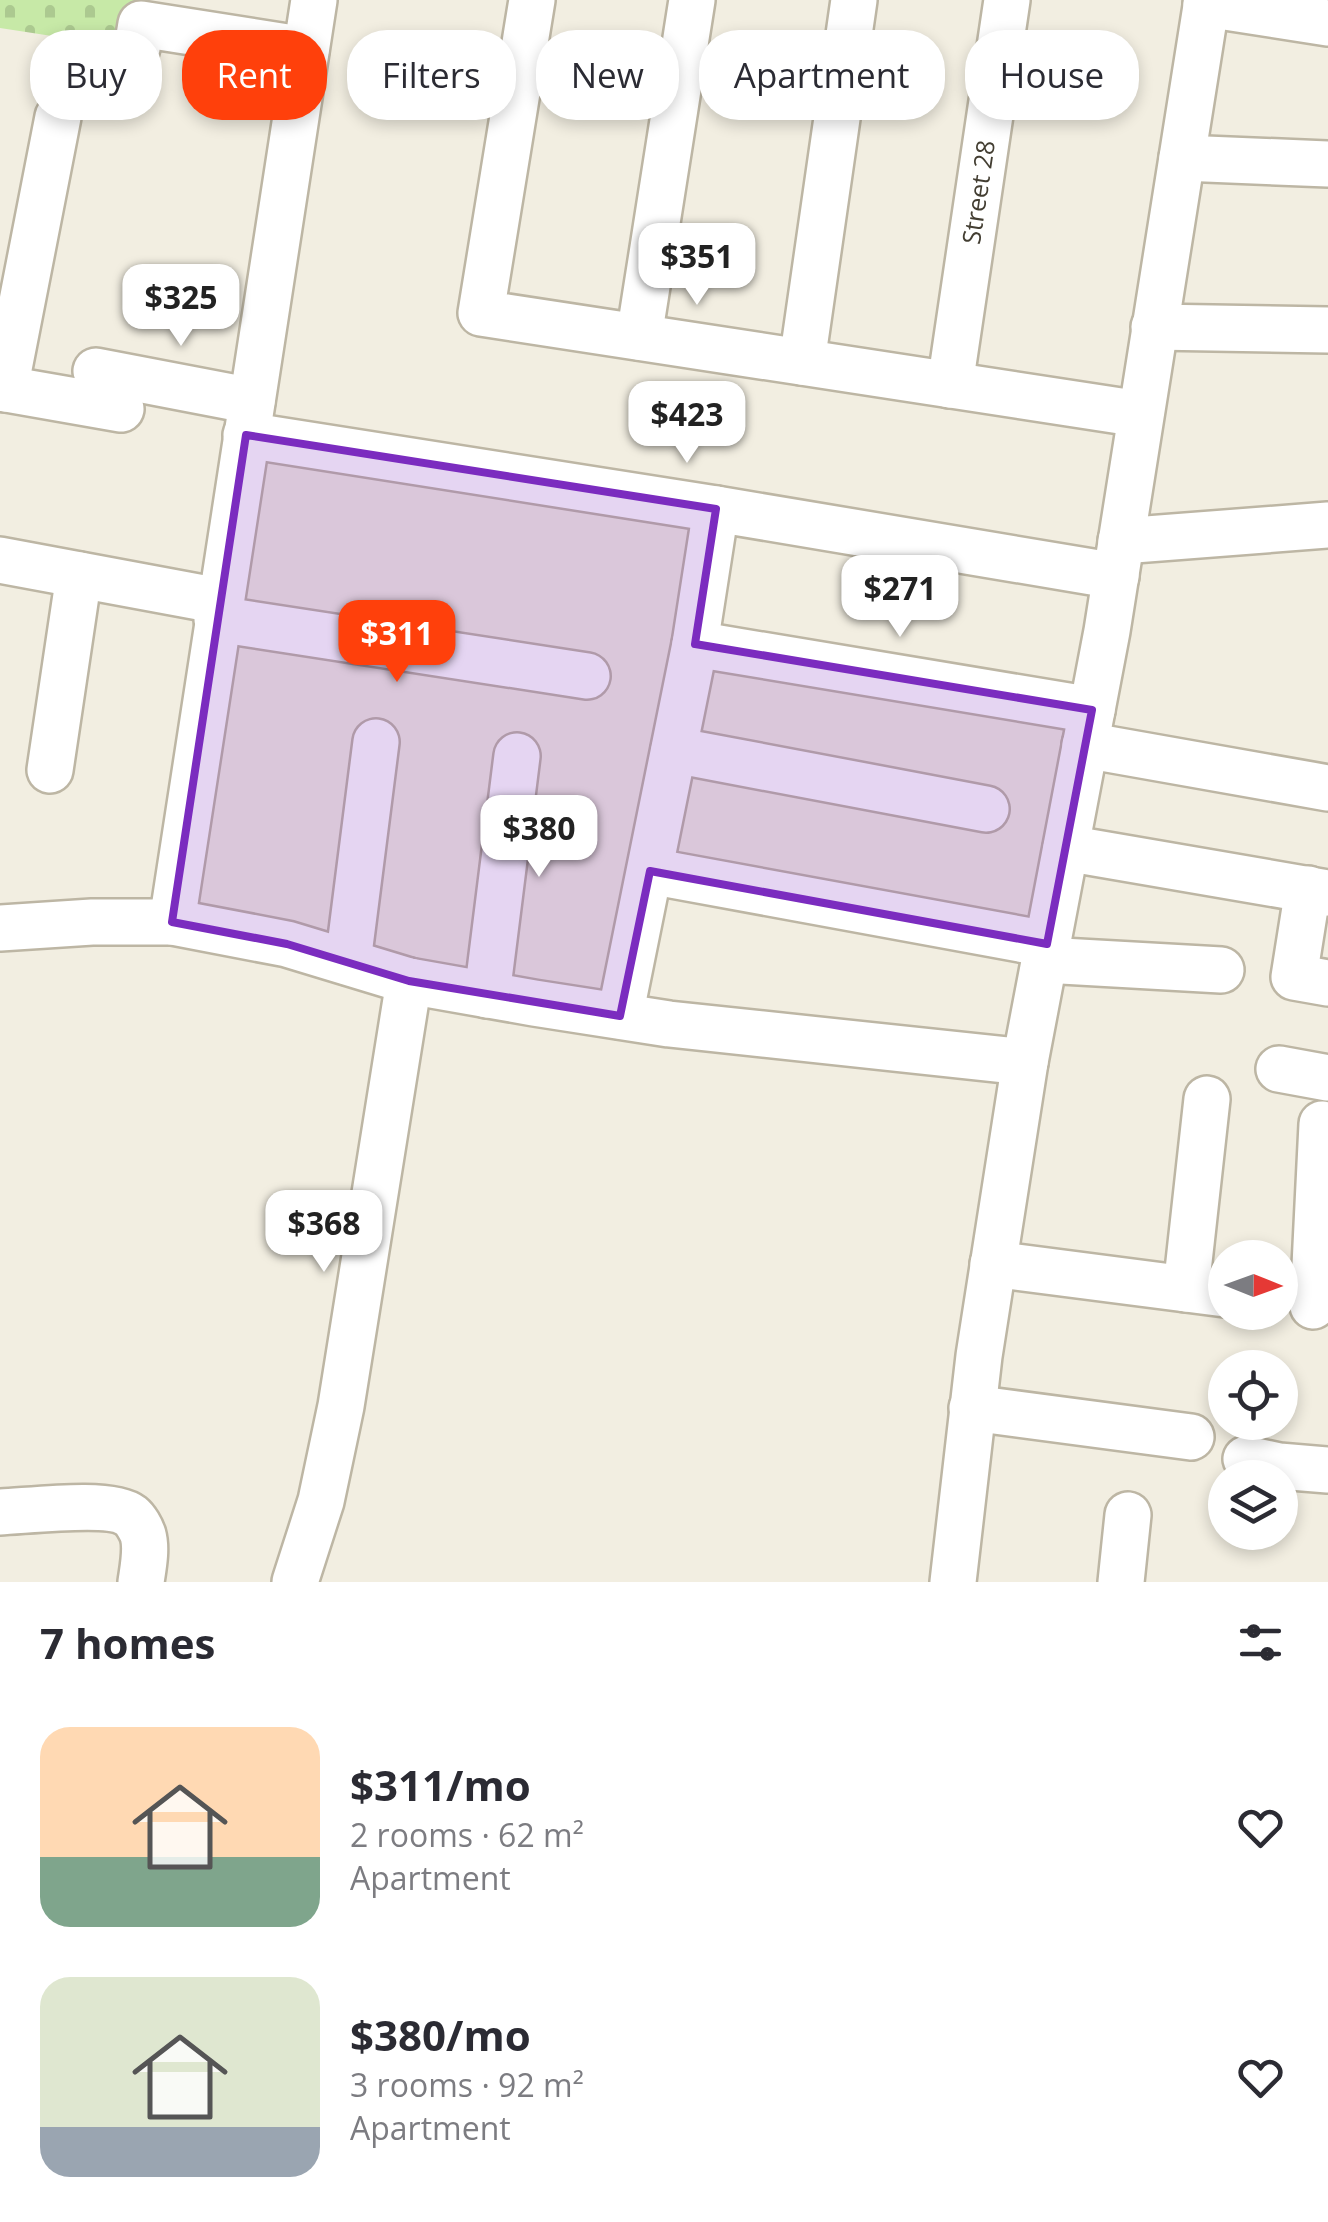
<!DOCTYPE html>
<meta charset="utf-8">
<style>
body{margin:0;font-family:"Open Sans",sans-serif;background:#f2f2f3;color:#2b2b33;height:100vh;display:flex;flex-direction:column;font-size:38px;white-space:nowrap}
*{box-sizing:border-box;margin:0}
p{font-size:32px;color:#7c7c81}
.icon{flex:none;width:55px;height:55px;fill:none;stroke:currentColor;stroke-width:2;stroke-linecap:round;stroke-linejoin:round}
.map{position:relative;height:1582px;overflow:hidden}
.sheet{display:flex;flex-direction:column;background:#fff;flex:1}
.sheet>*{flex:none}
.banner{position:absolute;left:30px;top:30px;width:1270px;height:90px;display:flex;gap:20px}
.needle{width:65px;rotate:91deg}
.fabs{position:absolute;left:1208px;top:1240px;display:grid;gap:20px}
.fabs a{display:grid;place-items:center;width:90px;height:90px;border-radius:50%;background:#fff;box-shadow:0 5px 15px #0003;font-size:50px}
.price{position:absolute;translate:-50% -85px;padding:0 22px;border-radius:20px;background:#fff;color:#222;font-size:32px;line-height:65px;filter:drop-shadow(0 2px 5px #0008)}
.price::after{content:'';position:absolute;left:50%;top:60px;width:30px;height:22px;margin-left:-15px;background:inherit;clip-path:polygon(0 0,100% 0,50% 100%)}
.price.selected{background:#ff400b;color:#fff}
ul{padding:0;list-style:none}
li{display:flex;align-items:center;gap:30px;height:250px;padding:0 40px}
li span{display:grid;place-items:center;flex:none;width:280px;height:200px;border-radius:30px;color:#555}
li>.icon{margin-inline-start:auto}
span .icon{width:120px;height:120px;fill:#fffc;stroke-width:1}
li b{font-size:42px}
h2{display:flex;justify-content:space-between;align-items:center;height:120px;padding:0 40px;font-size:42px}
.tag{padding:0 35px;border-radius:40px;background:#fff;box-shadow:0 5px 15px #0003;font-size:35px;line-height:90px}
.tag.selected{background:#ff400b;color:#fff}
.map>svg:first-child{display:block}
</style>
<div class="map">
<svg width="1328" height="1582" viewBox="0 0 1328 1582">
<defs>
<pattern id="cemetery-stones" width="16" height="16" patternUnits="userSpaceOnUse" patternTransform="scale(2.5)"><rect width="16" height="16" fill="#c7e9a7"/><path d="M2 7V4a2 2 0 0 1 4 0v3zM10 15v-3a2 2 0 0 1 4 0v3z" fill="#acc990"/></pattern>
</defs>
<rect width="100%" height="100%" fill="#f2eee1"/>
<path fill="url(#cemetery-stones)" d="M0,0H138L130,48L0,28Z"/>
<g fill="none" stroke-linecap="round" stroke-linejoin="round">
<defs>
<g id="minor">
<path d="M532,0L481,313L1140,414"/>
<path d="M1206,4L1328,23"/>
<path d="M137,48L141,24L306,50"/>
<path d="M1182,158L1328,164"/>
<path d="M1154,327L1328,330"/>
<path d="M639,337L692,0"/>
<path d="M802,362L854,0"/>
<path d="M96,371L252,401"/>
<path id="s1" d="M950,385L1007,0"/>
<path d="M0,388L121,409"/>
<path d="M5,389L58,117"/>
<path d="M246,435L716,509L1116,576"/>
<path d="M1121,541L1328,525"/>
<path d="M0,560L220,601"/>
<path d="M217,619L587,676"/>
<path d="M695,644L1092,710"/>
<path d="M1085,745L1328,788"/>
<path d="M674,750L986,809"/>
<path d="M50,770L79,575"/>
<path d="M1066,848L1328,893"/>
<path d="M650,871L1047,944"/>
<path d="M1308,889L1294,977L1328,983"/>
<path d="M172,922L314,0"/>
<path d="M0,928L92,922H172L287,944L409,981L534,1003L669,1024L1025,1062"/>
<path d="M1044,960L1221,970"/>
<path d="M348,962L376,742"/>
<path d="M487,995L517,756"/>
<path d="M620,1016L695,644L716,509"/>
<path d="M1279,1069L1328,1078"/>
<path d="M993,1264L1225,1294"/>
<path d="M1186,1289L1207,1099"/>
<path d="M1313,1306L1322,1124"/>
<path d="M972,1408L1191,1437"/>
<path d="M1246,1459L1279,1466L1328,1470"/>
<path d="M0,1512C28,1511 111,1500 131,1516C136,1520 141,1529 143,1535C147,1549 143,1568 141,1582"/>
<path d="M295,1582L321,1501L341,1406L409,981"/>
<path d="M953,1582L979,1356L1025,1062L1107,631L1207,0"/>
<path d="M1121,1582L1128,1515"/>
</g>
</defs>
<use href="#minor" stroke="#bdb6a4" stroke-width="50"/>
<use href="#minor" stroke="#fff" stroke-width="45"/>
</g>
<path fill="#7b2cbf" fill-opacity="0.2" stroke="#7b2cbf" stroke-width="8" stroke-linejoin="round" d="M246,435L716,509L695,644L1092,710L1047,944L650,871L620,1016L409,981L287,944L172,922Z"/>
<g text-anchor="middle" stroke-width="10" stroke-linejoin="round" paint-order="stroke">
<g font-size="25" fill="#433e32" stroke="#fff">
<text dy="9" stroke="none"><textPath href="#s1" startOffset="195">Street 28</textPath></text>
</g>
</g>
</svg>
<div class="fabs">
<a><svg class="needle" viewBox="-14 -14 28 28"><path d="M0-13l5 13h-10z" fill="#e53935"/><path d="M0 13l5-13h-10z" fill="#7c7c81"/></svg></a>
<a><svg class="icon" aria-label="locate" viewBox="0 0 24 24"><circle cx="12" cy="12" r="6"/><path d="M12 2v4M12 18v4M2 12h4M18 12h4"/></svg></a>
<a><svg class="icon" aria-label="layers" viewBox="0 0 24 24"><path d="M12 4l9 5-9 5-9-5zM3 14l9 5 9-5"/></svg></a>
</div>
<b class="price" style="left:697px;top:308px">$351</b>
<b class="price" style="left:181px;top:349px">$325</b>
<b class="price" style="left:687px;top:466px">$423</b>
<b class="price" style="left:900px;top:640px">$271</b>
<b class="price selected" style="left:397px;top:685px">$311</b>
<b class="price" style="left:539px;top:880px">$380</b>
<b class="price" style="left:324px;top:1275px">$368</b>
<div class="banner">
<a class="tag">Buy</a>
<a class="tag selected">Rent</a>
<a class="tag">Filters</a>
<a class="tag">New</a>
<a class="tag">Apartment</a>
<a class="tag">House</a>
</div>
</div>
<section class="sheet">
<h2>7 homes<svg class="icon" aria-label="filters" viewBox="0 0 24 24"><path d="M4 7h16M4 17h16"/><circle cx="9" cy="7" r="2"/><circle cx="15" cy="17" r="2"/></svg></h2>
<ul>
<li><span style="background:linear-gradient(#ffd9b3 65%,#7fa58c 0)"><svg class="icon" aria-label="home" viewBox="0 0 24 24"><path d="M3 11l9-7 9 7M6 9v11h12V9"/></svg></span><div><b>$311/mo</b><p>2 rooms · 62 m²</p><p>Apartment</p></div><svg class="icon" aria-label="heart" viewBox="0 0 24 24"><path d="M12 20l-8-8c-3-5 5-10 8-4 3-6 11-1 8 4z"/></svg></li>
<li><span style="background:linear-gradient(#dfe7d0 75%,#9aa5b1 0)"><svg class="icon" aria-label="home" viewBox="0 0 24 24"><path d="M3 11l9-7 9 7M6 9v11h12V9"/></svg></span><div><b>$380/mo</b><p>3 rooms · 92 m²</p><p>Apartment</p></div><svg class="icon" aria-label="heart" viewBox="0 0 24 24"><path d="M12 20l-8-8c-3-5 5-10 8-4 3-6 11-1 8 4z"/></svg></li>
</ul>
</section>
